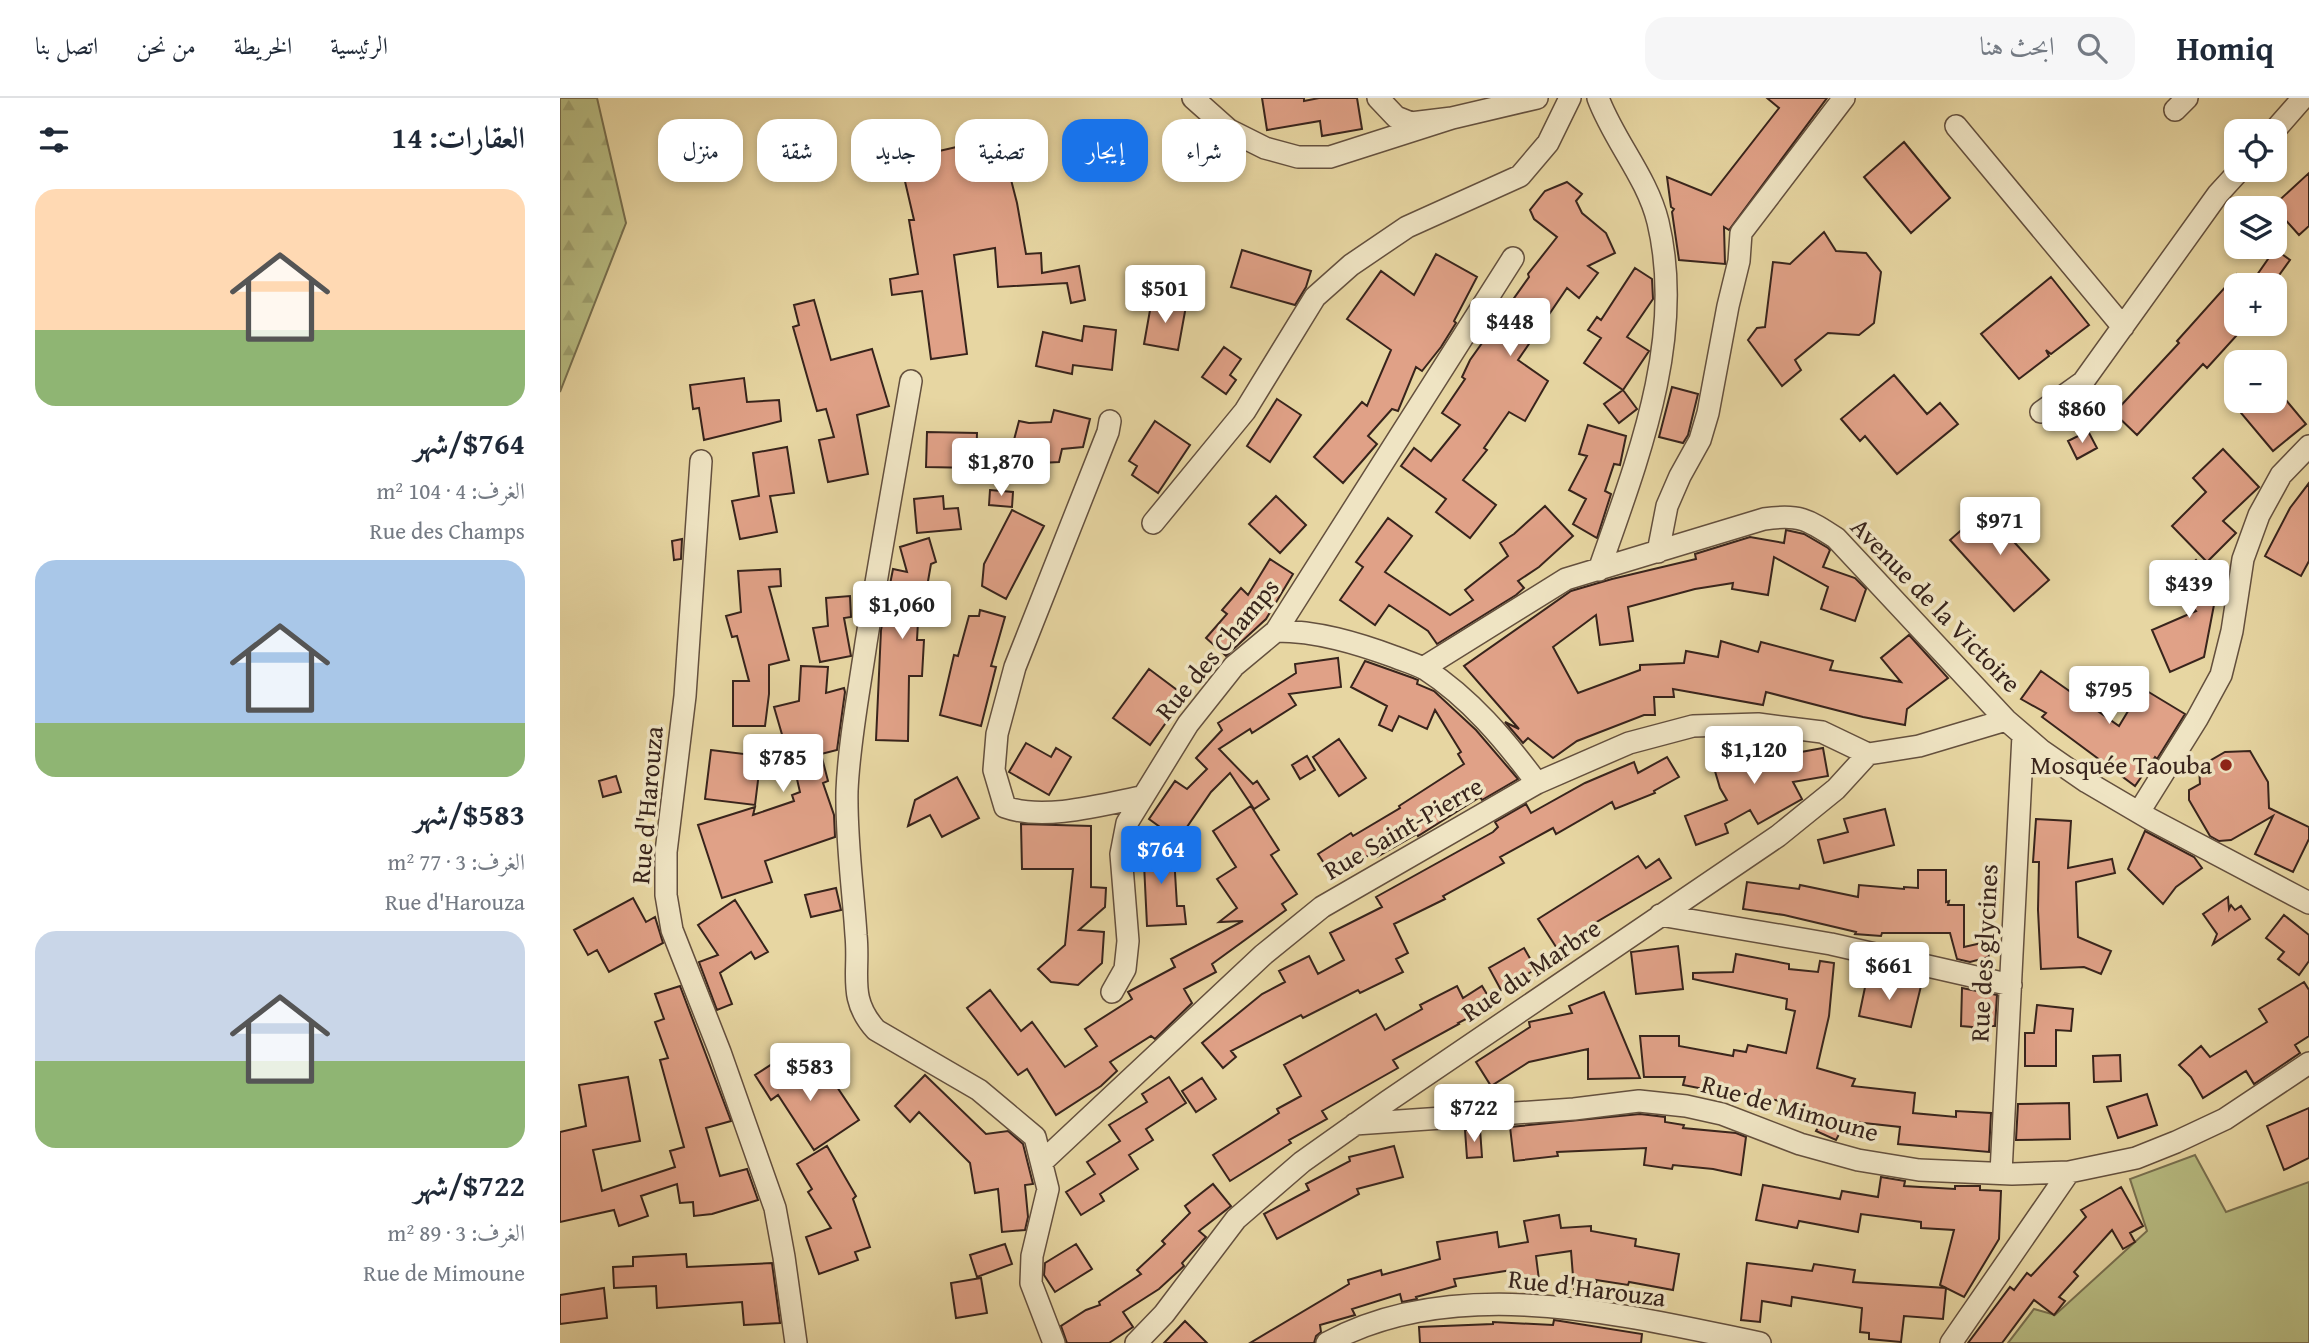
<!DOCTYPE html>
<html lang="ar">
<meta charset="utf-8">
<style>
body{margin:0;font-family:"Gentium Book Plus",Amiri,serif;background:#f6f6f7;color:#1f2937;direction:rtl;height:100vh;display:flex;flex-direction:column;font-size:26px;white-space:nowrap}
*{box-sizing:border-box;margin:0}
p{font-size:23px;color:#747a83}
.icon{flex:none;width:38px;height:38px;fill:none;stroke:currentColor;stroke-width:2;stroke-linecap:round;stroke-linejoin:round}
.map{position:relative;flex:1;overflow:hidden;direction:ltr}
.panel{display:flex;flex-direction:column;background:#fff;width:560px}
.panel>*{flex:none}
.guide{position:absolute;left:21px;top:21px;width:665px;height:63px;direction:rtl;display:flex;gap:14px}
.tools{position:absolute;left:1664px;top:21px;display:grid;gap:14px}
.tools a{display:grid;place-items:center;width:63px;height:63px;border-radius:14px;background:#fff;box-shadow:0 4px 10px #0003;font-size:35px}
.price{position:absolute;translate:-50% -60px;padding:0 16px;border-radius:7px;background:#fff;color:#222;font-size:23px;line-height:46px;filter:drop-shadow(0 2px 4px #0008)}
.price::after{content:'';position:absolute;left:50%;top:42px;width:21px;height:16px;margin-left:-10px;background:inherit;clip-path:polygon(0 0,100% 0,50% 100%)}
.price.current{background:#1a73e8;color:#fff}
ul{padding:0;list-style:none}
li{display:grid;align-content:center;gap:14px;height:371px;padding:0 35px}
li span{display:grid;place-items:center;height:217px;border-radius:21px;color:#555}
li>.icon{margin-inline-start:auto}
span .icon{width:126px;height:126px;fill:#fffc;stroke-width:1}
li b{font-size:30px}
h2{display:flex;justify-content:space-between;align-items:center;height:84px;padding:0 35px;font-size:30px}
.pill{padding:0 24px;border-radius:21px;background:#fff;box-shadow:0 4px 10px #0003;font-size:24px;line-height:63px}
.pill.current{background:#1a73e8;color:#fff}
header{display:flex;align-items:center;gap:42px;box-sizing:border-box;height:98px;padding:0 35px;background:#fff;border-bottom:2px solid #e0e1e3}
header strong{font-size:33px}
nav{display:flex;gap:38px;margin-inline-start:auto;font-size:24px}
.search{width:490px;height:63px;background:#f6f6f7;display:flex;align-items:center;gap:18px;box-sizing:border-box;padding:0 24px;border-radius:21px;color:#747a83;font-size:26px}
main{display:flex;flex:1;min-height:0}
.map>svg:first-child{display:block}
</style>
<header>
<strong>Homiq</strong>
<div class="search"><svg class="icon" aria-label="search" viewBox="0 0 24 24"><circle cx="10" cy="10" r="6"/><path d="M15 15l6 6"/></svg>ابحث هنا</div>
<nav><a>الرئيسية</a><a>الخريطة</a><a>من نحن</a><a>اتصل بنا</a></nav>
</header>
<main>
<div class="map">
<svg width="1749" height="1245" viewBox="0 0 1749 1245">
<defs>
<pattern id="forest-firs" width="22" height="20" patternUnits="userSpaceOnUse" patternTransform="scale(1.75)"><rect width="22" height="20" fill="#b8bd83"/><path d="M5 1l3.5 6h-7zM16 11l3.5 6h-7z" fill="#9fa271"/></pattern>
</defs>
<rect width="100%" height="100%" fill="#e7d6a2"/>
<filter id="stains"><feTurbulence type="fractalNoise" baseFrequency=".00286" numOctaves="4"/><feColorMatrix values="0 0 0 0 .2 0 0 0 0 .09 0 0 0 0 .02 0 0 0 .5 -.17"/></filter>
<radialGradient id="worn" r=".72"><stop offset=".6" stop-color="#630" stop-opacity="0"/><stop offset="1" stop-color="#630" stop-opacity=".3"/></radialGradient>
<path fill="#b8bd83" stroke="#787050" stroke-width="2" d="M1635,1057L1666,1114L1749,1084V1245H1448L1474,1211L1495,1217L1587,1133L1570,1081Z"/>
<path fill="url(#forest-firs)" stroke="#787050" stroke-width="2" d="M0,0H37L66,125L0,294Z"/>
<path fill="#e0a187" stroke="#38241c" stroke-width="2" d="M702,0H744V3L759,0H797L802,31L762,38L760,23L707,32Z
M1207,0H1267L1169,132L1164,129L1165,166L1119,162L1112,114L1114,111L1111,109L1107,79L1151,97L1219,10Z
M440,39L457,105L466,156L481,155L482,175L519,168L525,202L511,205L507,185L438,189L435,150L394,157L407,256L371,261L362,193L332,197L330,181L358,176L349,122H354L340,62Z
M1344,44L1390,100L1351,135L1304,79Z
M1749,75V128L1739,137L1713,108Z
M1007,84L1022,96L1016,103L1022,115L1046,135L1055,155L1028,168L1038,175L1019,200L1007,190L958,262L988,283L965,323L949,314L924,350L927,352L903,382L936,407L910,440L876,414L886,401L841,368L854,350L871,363L900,327L882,315L905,281L902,279L910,262L969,179L968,176L997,139L974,121L970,112L985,93Z
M1264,134L1276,153L1306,155L1321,174L1314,225L1299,237L1268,235L1235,262L1241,272L1222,288L1188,242L1197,230L1205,229L1213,164L1230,166Z
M1715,151L1730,162L1712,187H1690Z
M682,152L751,173L746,189L735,207L671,189Z
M876,156L917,179L894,223L896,225L881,249L862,273L856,269L838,313L832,311L808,338L817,346L783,385L754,359L802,304L807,308L831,252L787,221L821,173L854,197Z
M1075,170L1092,181L1093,201L1067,239L1089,253L1063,292L1024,265L1041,240L1028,232L1037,219L1041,222Z
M1676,177V226H1687L1647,270L1643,266L1577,337L1554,315L1619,245L1617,243Z
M1491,179L1529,227L1491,256L1486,252L1489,258L1459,281L1421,236Z
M592,201L626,208L618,252L584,246Z
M254,202L271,262L312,251L329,308L297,317L308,376L268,384L259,342L274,339L266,311L257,313L233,229L239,227L234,207Z
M524,228L556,232L552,272L513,267L512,276L476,268L483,234L522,243Z
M664,249L681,261L670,277L676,282L666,296L642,279Z
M1334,277L1367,316L1380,305L1398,326L1337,376L1305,338L1300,343L1281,321Z
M184,280L187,304L219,302L221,323L144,342L139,310L133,311L130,287Z
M1112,289L1138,296L1128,337L1123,345L1099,339Z
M1715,289L1746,326L1713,353L1681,315L1696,303H1715Z
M1063,292L1077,311L1059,325L1044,306Z
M717,301L741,317L710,364L687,348Z
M494,312L530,321L523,349L502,351L499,364L480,365L452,361L451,353L459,323L469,325L491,324Z
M595,323L630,347L598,395L572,377L577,368L569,363Z
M1028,327L1066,338L1060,367L1054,366L1045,393L1051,396L1037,440L1013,426L1026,401L1009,392L1027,358L1019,356Z
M1528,333L1537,350L1517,361L1508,343Z
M367,334L417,335L416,370L366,369Z
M227,349L234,395L210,398L217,434L180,441L172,403L199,398L193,355Z
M1663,351L1699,389L1663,423L1676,435L1647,464L1612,428L1646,394L1633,380Z
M1749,385V463L1741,478L1705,458L1730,410Z
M430,392L453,394L452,409L429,407Z
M383,398L384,411L398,410L401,431L357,435L354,401Z
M716,398L746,427L720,455L689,426Z
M1431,406L1462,439L1455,445L1489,482L1454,513L1390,442Z
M985,408L1013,438L979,469L958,483L964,490L956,497L877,546L868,533L829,507L815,527L780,502L803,469L796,464L828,420L852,438L825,474L890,517L913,502L905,492L948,458L940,445L954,436Z
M452,412L484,428L446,501L422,488L424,466Z
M1226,432L1244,436L1268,450L1270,452L1263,469L1295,480L1306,491L1295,523L1261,511L1268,489L1214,459L1208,497L1172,491L1173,485L1135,491L1068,509L1073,543L1040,547L1036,517L993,549L1018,595L1080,572V567L1124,565L1126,553L1158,559L1161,543L1198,554L1201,544L1273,563L1270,572L1341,584L1321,560L1349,537L1388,580L1347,611L1345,627L1303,619L1206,594L1203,607L1113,591L1114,599H1094L1095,617H1084L1017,643L993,660L968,640L963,645L945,624L959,631L904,568L1011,493L1052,481L1136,461L1135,456L1190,439L1224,445Z
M369,440L376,464L371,466L364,506L359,505L357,542H364L362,578H349L348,643L316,642L321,532L333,471L347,474L340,449Z
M122,441L121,461L114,462L112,443Z
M710,461L733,476L706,521L666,558L646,540L667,516L662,512L681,490L688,497Z
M1636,462L1658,486L1644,559L1610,574L1592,532L1636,513L1612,485Z
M220,471L221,488L209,489L229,562L209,567V596L205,628H173V583H189L177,538L172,539L166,518L181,514L178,473Z
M290,498L291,519L284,520L291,558L260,564L253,530L268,528L266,500Z
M420,512L445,519L431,568L436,569L421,628L380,617L394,557L398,558L409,518H419Z
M778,560L781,589L729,596L736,607L692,635L690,631L659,651L693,686L697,683L709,701L694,711L670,675L651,694L618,742L589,721L615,683L627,691L647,671L636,660L662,632L658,625L736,575L735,566Z
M805,563L853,580L858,582L857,586L874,593L916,632L958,681L922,702L920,699L858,738L857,736L817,759L814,754L773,779L758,756L791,735L793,738L840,710L839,708L904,666L898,656L901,654L875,612L867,631L839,618L832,633L819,627L827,608L791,589Z
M241,568L268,569L266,595L284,590L285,594L277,652L261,656L268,683L263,685L274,717L275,739L205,763L212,784L162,800L138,727L195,709L193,717L234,703L232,697L240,694L233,664H230L214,609L239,603Z
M589,571L625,598L590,647L553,620Z
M1481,573L1559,628L1582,590L1625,616L1597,661L1595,659L1575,688L1482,619L1486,615L1461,601Z
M779,641L806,680L779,698L753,659Z
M1192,641L1197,662L1263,650L1268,678L1233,684L1242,701L1198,726L1190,712L1165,726L1168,735L1136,747L1125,718L1167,702L1160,690L1149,653Z
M466,645L491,659L496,650L511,659L489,697L449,674Z
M151,652L201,658L195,707L145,701Z
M1690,653L1708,684L1709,710L1749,729V741L1733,774L1695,756L1713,718L1671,742L1659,743L1650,738L1629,702V692L1640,686L1639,669L1665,654Z
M747,658L755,672L740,681L732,667Z
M1107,659L1119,679L1094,693L1095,695L1055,711L1052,704L996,736L993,730L940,759L944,765L883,798L885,801L834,826L848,855L836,861L843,874L800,895L798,892L743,920L741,917L671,953L676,959L663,970L642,945L702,896L725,884L719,873L749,858L758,876L784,862L770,835L822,809L816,799L933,734L938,729L935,724L966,706L971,715L1025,685L1074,664L1078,675Z
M56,678L61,694L43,699L39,683Z
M397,679L419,720L382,739L370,717L348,728L355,702Z
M691,708L719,752L711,757L737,796L722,806L726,812L652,866L656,874L624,891L632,905L595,941L591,938L550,964L557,973L541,988L496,1017L467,971L458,977L407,910L430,892L461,933L472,924L505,969L537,948L525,931L572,901L568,894L615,869L611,861L683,823L659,824L677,810L657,781L676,769L653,733Z
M1325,711L1334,747L1264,765L1258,742L1288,734L1284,721Z
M1476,721L1511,723L1508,770L1552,761L1555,775L1516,784L1518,839L1551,853L1541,876L1524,869L1481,871L1478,812L1479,764H1473Z
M461,726L531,728V789L546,790L545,809L519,832L544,834L542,865L518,887L491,884L478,871L505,847L513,771H462Z
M1585,733L1634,759L1642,770L1616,789L1603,806L1568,771Z
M617,744L602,766L614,758L617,808H624L626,826L587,828L583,745Z
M1078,758L1086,770L1099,761L1111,780L1008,841L1010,845L998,852L978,821Z
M1358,772H1386V804L1389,803L1388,807H1404V849L1426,844L1429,859L1410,864L1397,861L1390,835H1322L1321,838L1295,836L1296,834L1224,817L1183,811L1187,784L1239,791L1240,787L1298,799L1299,787L1344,791V789L1358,790Z
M276,790L281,812L251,819L245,797Z
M1668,799L1669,811L1671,807L1675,812L1681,808L1690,821L1653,846L1657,836L1643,816Z
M73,800L86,824L95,819L103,845L49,874L37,852L28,857L14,832Z
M175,802L208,854L195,861L191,854L160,875L172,906L157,912L139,864L158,857L138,827Z
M1724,817L1749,837V863L1739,877L1718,861L1724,854L1706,840Z
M1118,848L1123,891L1076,896L1071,854Z
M964,850L976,871L941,892L929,870Z
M1176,856L1229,866V871L1258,874L1260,863L1274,865L1269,918L1257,970L1295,981L1292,988L1355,995L1353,1015L1396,1019V1013L1431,1015L1429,1054L1338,1046L1340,1029L1286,1023L1276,1042L1256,1033L1264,1018L1224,1008L1225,1004L1161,991L1160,994L1123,987L1125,979H1084L1080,938H1119V948L1173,958L1174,952L1186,954L1188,947L1226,955L1235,913L1226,911L1227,901L1133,881V875L1173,874Z
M1308,875L1321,878L1322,887L1361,888L1351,929L1299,918Z
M1744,884L1749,892V938L1735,947L1740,955L1694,986L1686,973L1643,1000L1631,979L1619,967L1641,948L1650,959L1707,924L1699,911Z
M120,888L171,1023L146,1030L160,1078L187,1071L198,1102L152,1116L134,1118L133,1104L120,1105L117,1086L81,1098L88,1118L59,1128L54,1112L0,1124V1034L26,1028L19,987L68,979L80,1043L33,1052L42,1093L115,1069L110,1053L124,1049L100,962L108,960L95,924L104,921L95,896Z
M897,888L903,900L922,888L931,903L911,916L912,918L898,925L899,926L833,962L838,970L762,1013L767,1021L729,1042L731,1045L670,1083L653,1057L719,1015L717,1011L741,998L724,967L816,916L825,932L862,911L860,907Z
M1402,890L1437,897L1435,928H1427L1426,942L1412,941V929L1401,928Z
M1044,894L1080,980L1028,981V951L969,964L931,988L916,964L970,929L969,924L1012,915L1009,908Z
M1477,907L1513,911L1511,933L1496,932V968H1465V935H1474Z
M1560,957L1561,983L1534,984L1533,958Z
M220,961L238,989L265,971L299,1022L254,1052L218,997L211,1002L195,977Z
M365,977L426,1036L448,1033L463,1046L473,1086L465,1087L468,1119L465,1132L442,1134L438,1091L415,1095L410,1065L359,1014L350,1024L335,1008Z
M609,979L626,1005L586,1031L593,1042L569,1057L578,1071L540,1096L544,1103L521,1117L506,1094L535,1076L527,1064L560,1043L549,1027L587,1004L582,996Z
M642,980L656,1001L636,1014L622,993Z
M1587,996L1597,1027L1558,1040L1547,1009Z
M1509,1005L1510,1041L1456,1042L1458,1006Z
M1749,1010V1060L1724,1072L1707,1028Z
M1080,1016L1105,1019V1024L1124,1027L1123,1030L1176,1035L1186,1039L1181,1077L1153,1071L1113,1067L1112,1071L1084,1067L1086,1050L997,1054L998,1058L954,1063L950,1029Z
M920,1031L922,1059L907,1060L905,1032Z
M267,1048L296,1098L293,1101L310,1149L295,1154L298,1162L259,1176L246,1139L271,1130L248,1094L252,1091L237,1066Z
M834,1048L843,1079L797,1091L799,1096L717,1141L704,1116L749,1092L746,1086L790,1063L789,1059Z
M1321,1079L1345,1083L1344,1088L1395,1091V1088H1420V1092L1441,1093L1439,1141L1404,1199L1380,1187L1394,1132L1361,1130V1124L1301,1116L1298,1134L1239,1123L1237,1130L1196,1122L1203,1087L1280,1101L1282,1093L1318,1099Z
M653,1086L671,1108L639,1133L646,1139L622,1165L624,1168L599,1191L563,1214L573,1229L549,1245H507L501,1228L526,1212L540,1207L539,1204L581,1176L577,1172L605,1146L602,1143L630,1115L625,1108Z
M1561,1089L1583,1128L1570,1135L1575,1144L1563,1151L1552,1132L1514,1174L1518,1178L1499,1199L1505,1203L1494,1217L1474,1202L1442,1245H1408L1450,1189L1454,1192L1467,1175L1471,1178L1526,1119L1521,1112Z
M999,1117L1001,1130L1031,1128V1133L1076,1141L1075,1148L1119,1156L1113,1192L1069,1184L1068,1187L1036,1182L1037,1189L1014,1191L1011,1153L976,1158L979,1182L954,1185L952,1172L894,1181L896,1188L856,1199L857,1201L842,1204L840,1196L792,1211L795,1217L760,1227L761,1234L756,1238L754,1245H690L789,1186L788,1182L821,1172L822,1177L880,1161L877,1144L937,1134L939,1149L968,1144L964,1123Z
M445,1146L452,1166L417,1179L410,1157Z
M516,1146L532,1171L495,1194L484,1177L485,1165Z
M126,1156L127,1169L212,1165L220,1225L184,1227L182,1204L97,1210L96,1188L54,1190L53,1169L73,1168V1159Z
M1187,1165L1252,1173L1254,1166L1295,1172L1293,1184L1386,1190L1383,1221L1344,1218L1341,1244L1309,1241V1235L1300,1234L1302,1210L1232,1199L1231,1208L1202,1203L1200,1224L1181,1222Z
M421,1180L427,1215L396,1220L391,1185Z
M44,1190L47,1220L0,1226V1197Z
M994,1222L1082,1236L1081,1245H860L859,1229L933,1226V1224L993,1227Z
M625,1223L647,1245H604Z"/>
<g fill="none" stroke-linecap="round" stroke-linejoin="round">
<defs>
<path id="minor" d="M633,0L669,32L705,50L738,59H770L892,20
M818,0L836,19L851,25L892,20L977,0
M1038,0C1054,43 1087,79 1098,124C1126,241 1077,363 1039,472
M1615,12L1627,0
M1396,28L1563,229
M1714,33L1743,0
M351,283C336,370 320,458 306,545C299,594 289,644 287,693C286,742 293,789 296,837C300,876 287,900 316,932L419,992L475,1039L488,1091L472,1158L471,1185L494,1245
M1481,314L1523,284L1658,96L1680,72
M550,323L548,334L455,569L437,636L434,672L445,709C483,723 542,707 581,699
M141,363L125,598L106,754V797L112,832L160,954L215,1110L224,1159L236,1245
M593,425L685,313L755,199L791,167L847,129L960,78L988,45L1010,0
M1098,454L1107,408L1120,378L1140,342L1148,315L1168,208L1179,163L1181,135L1284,0
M716,533C757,533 797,545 835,559C845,563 856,566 865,571C910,600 945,642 977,685
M863,570L1006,481L1204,421C1239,416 1247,421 1276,440L1446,622L1482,653L1527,684L1590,721L1749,805
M1579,714L1637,621L1661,577L1672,533L1683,461L1699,417L1721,377L1749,348
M1100,817L1271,846L1451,887
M552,894L565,871L568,843L561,756L567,725L628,626L674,568L716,533L953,160
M795,1026L1014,1011L1079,1003L1126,1008L1162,1016L1240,1046L1298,1062L1359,1072L1452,1076L1509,1074L1576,1060L1616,1044L1665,1021L1749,965
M483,1063L703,857L762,809L977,685L1069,645L1133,628L1198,626L1262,634L1308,656
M1441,1075L1463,637
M576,1245L604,1216L676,1121L742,1064L828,1003L1218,738L1276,691L1308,656L1359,648L1446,622
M767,1245C897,1174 1064,1217 1200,1245
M1391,1245L1509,1074"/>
</defs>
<use href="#minor" stroke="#64503e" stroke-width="24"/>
<use href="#minor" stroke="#efe4c3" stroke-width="21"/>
</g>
<circle fill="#8f2418" stroke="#efe4c3" stroke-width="2.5" cx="1666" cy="667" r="7"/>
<g text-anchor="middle" stroke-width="7" stroke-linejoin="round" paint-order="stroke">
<g font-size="26" fill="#38241c" stroke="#efe4c3">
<text transform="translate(1376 507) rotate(46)" y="9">Avenue de la Victoire</text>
<text transform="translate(657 551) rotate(-50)" y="9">Rue des Champs</text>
<text transform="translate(87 707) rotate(-85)" y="9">Rue d'Harouza</text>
<text transform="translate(843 730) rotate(-30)" y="9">Rue Saint-Pierre</text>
<text transform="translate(1424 855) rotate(-87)" y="9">Rue des glycines</text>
<text transform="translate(971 872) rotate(-34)" y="9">Rue du Marbre</text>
<text transform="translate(1230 1010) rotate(16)" y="9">Rue de Mimoune</text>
<text transform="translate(1027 1190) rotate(7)" y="9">Rue d'Harouza</text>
</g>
<g font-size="26" fill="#38241c" stroke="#efe4c3" text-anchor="end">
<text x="1652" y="676">Mosquée Taouba</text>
</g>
</g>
<rect width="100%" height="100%" filter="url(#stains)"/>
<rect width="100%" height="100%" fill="url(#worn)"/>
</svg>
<div class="tools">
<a><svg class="icon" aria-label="locate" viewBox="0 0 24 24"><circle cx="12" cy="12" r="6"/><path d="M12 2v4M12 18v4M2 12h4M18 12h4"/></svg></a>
<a><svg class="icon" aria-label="layers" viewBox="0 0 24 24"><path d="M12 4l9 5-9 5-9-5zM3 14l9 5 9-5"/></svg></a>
<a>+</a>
<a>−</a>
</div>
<b class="price" style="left:605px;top:227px">$501</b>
<b class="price" style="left:950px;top:260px">$448</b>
<b class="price" style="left:1522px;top:347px">$860</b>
<b class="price" style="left:441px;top:400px">$1,870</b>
<b class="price" style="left:1440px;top:459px">$971</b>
<b class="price" style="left:1629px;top:522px">$439</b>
<b class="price" style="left:342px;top:543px">$1,060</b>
<b class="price" style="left:1549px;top:628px">$795</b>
<b class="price" style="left:1194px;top:688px">$1,120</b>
<b class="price" style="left:223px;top:696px">$785</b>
<b class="price current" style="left:601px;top:788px">$764</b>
<b class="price" style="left:1329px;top:904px">$661</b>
<b class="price" style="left:250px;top:1005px">$583</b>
<b class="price" style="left:914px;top:1046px">$722</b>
<div class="guide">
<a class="pill">شراء</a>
<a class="pill current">إيجار</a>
<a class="pill">تصفية</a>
<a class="pill">جديد</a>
<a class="pill">شقة</a>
<a class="pill">منزل</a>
</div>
</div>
<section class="panel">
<h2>العقارات: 14<svg class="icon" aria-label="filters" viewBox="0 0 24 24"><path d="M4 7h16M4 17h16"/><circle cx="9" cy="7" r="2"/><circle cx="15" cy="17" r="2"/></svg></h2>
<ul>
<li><span style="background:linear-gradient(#ffd9b3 65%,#8fb573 0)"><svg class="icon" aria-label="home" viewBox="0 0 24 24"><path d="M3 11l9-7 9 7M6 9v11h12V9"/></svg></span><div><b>$764/شهر</b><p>الغرف: 4 · 104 m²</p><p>Rue des Champs</p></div></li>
<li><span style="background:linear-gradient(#a9c7e8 75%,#8fb573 0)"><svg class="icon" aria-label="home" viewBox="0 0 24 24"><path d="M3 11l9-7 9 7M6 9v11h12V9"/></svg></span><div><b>$583/شهر</b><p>الغرف: 3 · 77 m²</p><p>Rue d'Harouza</p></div></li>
<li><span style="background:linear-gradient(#c9d6e8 60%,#8fb573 0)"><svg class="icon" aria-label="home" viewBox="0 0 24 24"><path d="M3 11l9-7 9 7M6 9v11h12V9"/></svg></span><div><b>$722/شهر</b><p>الغرف: 3 · 89 m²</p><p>Rue de Mimoune</p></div></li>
</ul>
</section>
</main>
